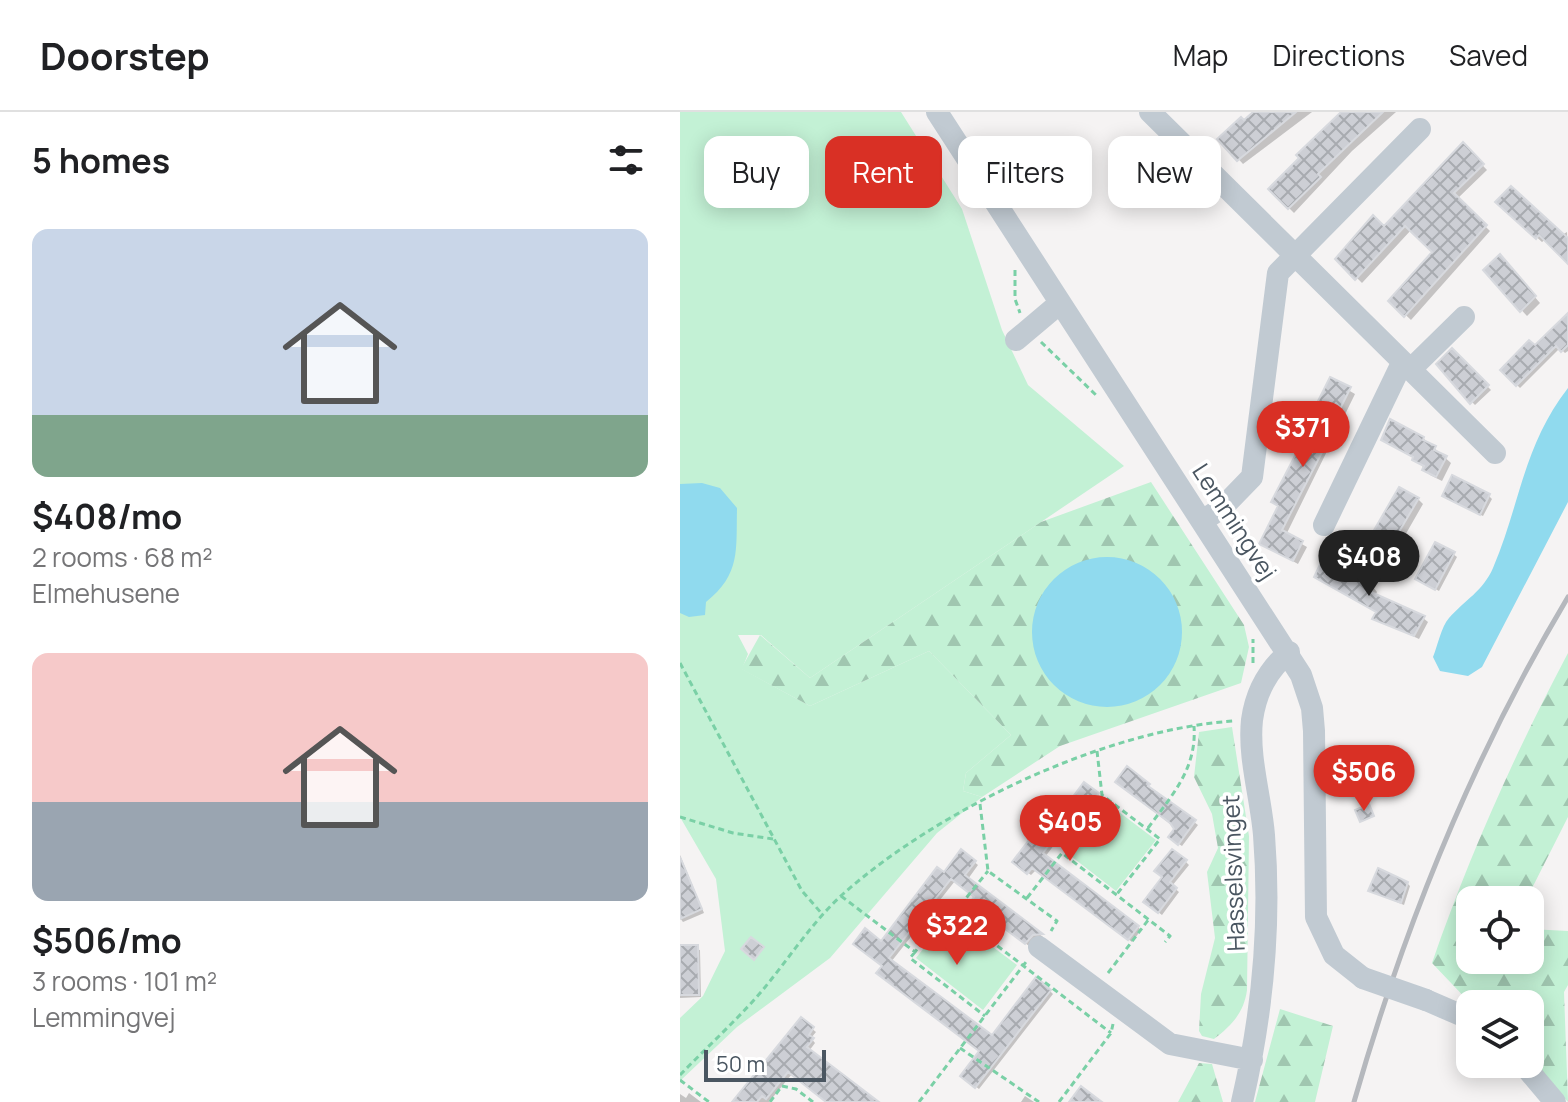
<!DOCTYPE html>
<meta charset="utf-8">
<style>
body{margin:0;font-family:Manrope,sans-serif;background:#f6f6f6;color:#202124;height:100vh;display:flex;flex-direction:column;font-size:30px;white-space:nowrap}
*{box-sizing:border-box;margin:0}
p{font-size:26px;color:#757577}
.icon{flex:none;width:44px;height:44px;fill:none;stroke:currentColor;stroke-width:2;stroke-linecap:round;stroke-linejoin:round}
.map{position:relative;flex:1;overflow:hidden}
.panel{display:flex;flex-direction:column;background:#fff;width:680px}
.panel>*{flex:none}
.top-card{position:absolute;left:24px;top:24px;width:744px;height:72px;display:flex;gap:16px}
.tools{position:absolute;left:776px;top:774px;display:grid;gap:16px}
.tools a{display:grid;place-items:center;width:88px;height:88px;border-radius:16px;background:#fff;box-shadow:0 4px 20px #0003;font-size:40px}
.scale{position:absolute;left:24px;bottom:20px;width:122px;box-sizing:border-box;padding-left:8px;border:4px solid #4a5661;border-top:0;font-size:22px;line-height:28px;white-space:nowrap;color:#4a5661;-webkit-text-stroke:6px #fff;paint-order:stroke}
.price{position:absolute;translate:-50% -68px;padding:0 18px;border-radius:28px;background:#d93025;color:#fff;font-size:26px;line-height:52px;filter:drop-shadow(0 2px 4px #0008)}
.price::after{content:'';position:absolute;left:50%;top:48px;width:24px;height:18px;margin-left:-12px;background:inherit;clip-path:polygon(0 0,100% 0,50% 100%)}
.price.active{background:#222;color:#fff}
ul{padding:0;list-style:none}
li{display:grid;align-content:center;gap:16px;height:424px;padding:0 32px}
li span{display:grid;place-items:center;height:248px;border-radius:16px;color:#555}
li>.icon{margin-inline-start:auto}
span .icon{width:144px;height:144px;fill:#fffc;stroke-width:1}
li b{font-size:34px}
h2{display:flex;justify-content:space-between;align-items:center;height:96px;padding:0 32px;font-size:34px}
.pill{padding:0 28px;border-radius:16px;background:#fff;box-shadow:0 4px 20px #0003;font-size:28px;line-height:72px}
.pill.active{background:#d93025;color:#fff}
header{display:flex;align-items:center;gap:48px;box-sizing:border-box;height:112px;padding:0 40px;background:#fff;border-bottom:2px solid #e0e0e0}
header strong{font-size:38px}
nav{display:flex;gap:44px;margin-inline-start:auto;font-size:28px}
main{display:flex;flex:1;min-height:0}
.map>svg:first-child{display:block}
</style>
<header>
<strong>Doorstep</strong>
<nav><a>Map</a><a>Directions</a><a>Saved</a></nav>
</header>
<main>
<section class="panel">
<h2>5 homes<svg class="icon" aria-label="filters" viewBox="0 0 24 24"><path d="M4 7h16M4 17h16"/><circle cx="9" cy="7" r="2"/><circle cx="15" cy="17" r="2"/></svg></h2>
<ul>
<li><span style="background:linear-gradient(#c9d6e8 75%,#7fa58c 0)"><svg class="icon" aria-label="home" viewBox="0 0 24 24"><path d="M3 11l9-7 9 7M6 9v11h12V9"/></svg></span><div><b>$408/mo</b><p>2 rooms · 68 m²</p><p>Elmehusene</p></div></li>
<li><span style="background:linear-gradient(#f6c9c9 60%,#9aa5b1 0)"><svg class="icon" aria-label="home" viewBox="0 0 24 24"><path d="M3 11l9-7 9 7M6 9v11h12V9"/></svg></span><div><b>$506/mo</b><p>3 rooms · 101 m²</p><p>Lemmingvej</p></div></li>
</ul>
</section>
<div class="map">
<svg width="888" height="990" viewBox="0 0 888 990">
<defs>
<pattern id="forest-firs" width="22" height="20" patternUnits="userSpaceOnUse" patternTransform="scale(2)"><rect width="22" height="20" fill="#c3f1d5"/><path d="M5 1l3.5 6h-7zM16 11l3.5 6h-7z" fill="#a0c6b0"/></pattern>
<pattern id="building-cross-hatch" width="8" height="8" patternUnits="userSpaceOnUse" patternTransform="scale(2)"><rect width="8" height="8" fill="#cdcfd5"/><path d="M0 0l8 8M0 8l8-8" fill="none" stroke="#a8abb0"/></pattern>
</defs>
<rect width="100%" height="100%" fill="#f5f3f3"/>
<path fill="#c3f1d5" d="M0,0H221L282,97L322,218L348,273L444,354L130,566L81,523H58L68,542L62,557L130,594L249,539L331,623L286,661L283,679L302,685L257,721L150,846L57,915L0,969V906L23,884L45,839L36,767L0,705Z
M431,694L476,728L436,779L392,745Z
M270,803L337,853L303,898L236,846Z"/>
<path fill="url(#forest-firs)" d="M471,370L564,513L569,535L561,571L380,634L302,685L283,679L286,661L331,623L249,539L130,594L61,557L80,523L130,566L361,410Z
M888,541V705L846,788H790V848H850V817L888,819V873L884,880L888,990L850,947V892H791L752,851C789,744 835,641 888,541Z
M552,615L569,724L567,878C564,901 551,914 534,927L522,924L519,919L521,882L535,826L527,760L538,736L532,702L514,665L519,620Z
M600,897L653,914L635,990H575Z
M519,951L532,952L543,990H498Z"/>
<path fill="#90daee" d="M888,276V390L802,555L788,564L760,559L753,545C758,533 761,515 769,506C785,488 803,479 813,456C840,393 843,334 888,276Z
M22,371L40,376L57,396C56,438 61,462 26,490L25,503L9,505L0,501V372Z
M352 520a75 75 0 1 1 150 0a75 75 0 1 1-150 0Z"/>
<path fill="#0003" d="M577,0H632L563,52L540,27Z
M665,0H716L672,39L614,101L590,77Z
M783,33L807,58L777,87L810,119L731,208L711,189L754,140L732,117L682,171L658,147L704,117Z
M818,90L882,123L887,120L888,149L866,127L862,130Z
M820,145L860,191L847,204L806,158Z
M888,203V239L885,241L880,236L840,276L822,258L855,236Z
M772,239L811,278L795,293L776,274Z
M651,268L675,282L606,423L627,435L618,452L581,432L599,395L594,390L636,308Z
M743,326L771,351L762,369L750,363L735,346L703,327Z
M809,384L812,387L803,404L767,387Z
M738,387L743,392L716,439L693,425Z
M773,442L777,445L759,479L738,467Z
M645,447L693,475L697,480L695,484L743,506L748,510L739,527L697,507L698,501Z
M441,672L468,673L470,678L518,713L502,734L493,728L496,717Z
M417,682L420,685L403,709L396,704L365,745L458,815L461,818L452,830L356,758L351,763L338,753L386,696Z
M282,740L298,753L288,767L363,825H356L349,834L295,793L296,785L275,769L211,850L312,926L370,879L373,882L299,977L286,967L302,939L204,854L201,832Z
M0,743L24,801L3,810L0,806Z
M506,750L509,753L492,774L499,780L482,803L469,793Z
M727,771L730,774L724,793L690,779Z
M0,835L20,838L21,885L0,886Z
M121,908L136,920L131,926L135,931L129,939L196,990H149L112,962L89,990H55Z
M9,981L21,990H0V982L6,986Z
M345,984L354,990H341Z"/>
<path fill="url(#building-cross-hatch)" stroke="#d7d9de" stroke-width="2" d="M573,0H616L557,49L537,27L561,5L564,8Z
M661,0H703L638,62L641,65L608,97L588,77L619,46L616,43Z
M783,30L804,52L774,81L807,113L724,205L708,189L752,140L725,114L675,168L655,147L693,103L704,114Z
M831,74L888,126V152L859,123L856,127L815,90Z
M820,142L856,184L840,200L803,158Z
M888,201V233L881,240L876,234L836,274L820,258L849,228L855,233Z
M772,236L809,273L790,292L756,252Z
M650,265L671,275L651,315L654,317L602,418L623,429L613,449L579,432L598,394L591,390L634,307L630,305Z
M710,307L744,325L743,328L756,334L754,338L767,344L756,365L742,358L744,354L732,348L733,345L701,328Z
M772,363L810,382L800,403L762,384Z
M719,375L739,386L710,435L690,425Z
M755,430L775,440L755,478L735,467Z
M644,444L694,474L691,480L745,504L734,524L692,507L696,500L634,465Z
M447,654L470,672L468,674L516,708L498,733L488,725L494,717L490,711L435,670Z
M404,670L419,681L399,707L392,702L363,741L459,814L448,828L352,756L347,762L332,750L379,689L386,694Z
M689,692L694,704L680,710L675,698Z
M281,737L296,749L285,763L363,822L353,823L345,832L290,790L294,785L271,767L209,846L312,923L356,865L371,878L295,976L280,964L299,939L196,861L202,854L173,832L185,816L201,829L257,755L264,760Z
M492,737L507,748L490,770L497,776L478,801L463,790L482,765L474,759Z
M0,745L22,797L0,807Z
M698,756L728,770L721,791L688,779Z
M71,825L84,835L74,848L61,837Z
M0,833H18L19,883H0Z
M121,905L134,915L129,923L134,926L127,935L199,990H146L108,960L86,987L82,984L77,990H52Z
M401,974L422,990H389Z"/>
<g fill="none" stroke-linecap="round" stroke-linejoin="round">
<path stroke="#7ad0a6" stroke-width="3" stroke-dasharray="6 4" stroke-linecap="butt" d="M335,158V187L340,201
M361,230L416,283
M0,551L122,779L143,803
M573,551V527
M417,639L422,683L480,727L437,782
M300,692L308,759L377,809L371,819
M0,705L53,721L93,727
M468,716C492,683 517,657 514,614
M389,744L431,690
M161,784L235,840L268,796L431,921
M347,786L382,741L490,824L485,830
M274,801L308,759
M235,840L230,846L305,904
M428,861L469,807
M280,936L359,990
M0,963C27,935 56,909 81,880C108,848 132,810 163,782C259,697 424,618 553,609
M0,968L29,990
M90,990L102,974L116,977L133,990
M239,990L346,850
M379,990L431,921L433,912"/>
<path stroke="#c1cad2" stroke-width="22" d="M257,0L621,563L632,596L634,619L636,805L654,843L683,866
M470,0L815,341
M336,228L380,191
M730,258L784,205
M522,409L542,396L572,365L598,161L740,17
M644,413L722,251
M359,835L490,932L572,948
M746,888L790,907
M843,952L875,990
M562,990C582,904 591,811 584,723C581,686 568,645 572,608C576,579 588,558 609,540"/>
<path stroke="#b5b8bd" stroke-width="5" d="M674,990C724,815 794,642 888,485"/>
<path stroke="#c1cad2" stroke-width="22" d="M683,866L746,888"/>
</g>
<g text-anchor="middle" stroke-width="7" stroke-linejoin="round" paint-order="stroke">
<g font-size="24" fill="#4a5661" stroke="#fff">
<text transform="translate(554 410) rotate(57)" y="8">Lemmingvej</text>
<text transform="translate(554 761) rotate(-92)" y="8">Hasselsvinget</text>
</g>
</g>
</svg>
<div class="tools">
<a><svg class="icon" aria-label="locate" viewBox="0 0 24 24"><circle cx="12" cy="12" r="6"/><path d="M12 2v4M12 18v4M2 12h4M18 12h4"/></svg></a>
<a><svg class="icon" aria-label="layers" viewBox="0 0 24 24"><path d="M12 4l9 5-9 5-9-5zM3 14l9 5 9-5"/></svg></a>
</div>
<div class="scale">50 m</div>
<b class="price" style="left:623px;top:357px">$371</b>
<b class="price active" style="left:689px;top:486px">$408</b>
<b class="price" style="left:684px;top:701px">$506</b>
<b class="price" style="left:390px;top:751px">$405</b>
<b class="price" style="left:277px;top:855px">$322</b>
<div class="top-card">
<a class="pill">Buy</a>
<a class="pill active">Rent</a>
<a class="pill">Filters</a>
<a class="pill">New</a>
</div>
</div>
</main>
